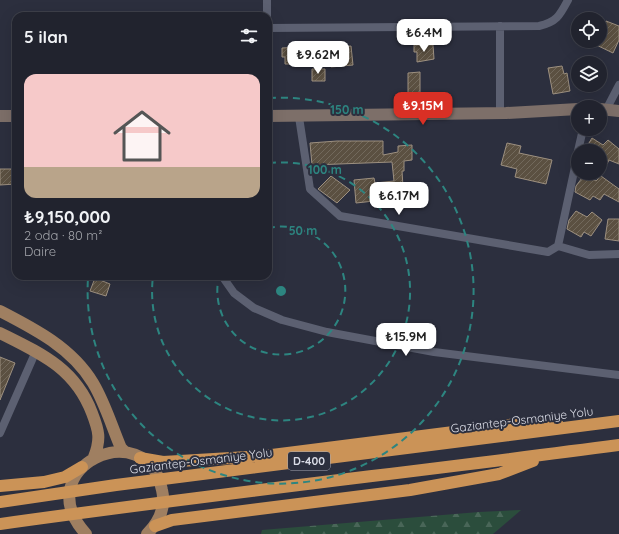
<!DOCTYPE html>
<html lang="tr">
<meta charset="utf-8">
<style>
body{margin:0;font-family:Quicksand,sans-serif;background:#292b36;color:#f1f3f6;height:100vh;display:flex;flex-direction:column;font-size:15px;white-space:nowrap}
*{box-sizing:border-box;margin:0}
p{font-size:13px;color:#a2a4aa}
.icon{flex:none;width:22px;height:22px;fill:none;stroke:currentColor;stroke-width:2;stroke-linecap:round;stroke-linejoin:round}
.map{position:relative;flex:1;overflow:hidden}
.details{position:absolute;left:12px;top:12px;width:260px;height:268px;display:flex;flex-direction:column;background:#21232e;border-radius:12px;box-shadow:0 4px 16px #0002,0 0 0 1px #3e404a}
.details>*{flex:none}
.tools{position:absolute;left:571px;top:12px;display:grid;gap:8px}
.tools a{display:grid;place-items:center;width:36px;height:36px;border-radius:50%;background:#21232e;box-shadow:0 4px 16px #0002,0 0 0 1px #3e404a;font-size:20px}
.price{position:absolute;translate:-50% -34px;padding:0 9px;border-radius:8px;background:#fff;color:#222;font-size:13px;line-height:26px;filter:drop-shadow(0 1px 2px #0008)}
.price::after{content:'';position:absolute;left:50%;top:24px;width:12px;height:9px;margin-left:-6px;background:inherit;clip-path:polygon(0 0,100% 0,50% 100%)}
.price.current{background:#d93025;color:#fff}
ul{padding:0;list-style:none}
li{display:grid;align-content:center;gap:8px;height:212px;padding:0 12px}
li span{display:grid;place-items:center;height:124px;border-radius:12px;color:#555}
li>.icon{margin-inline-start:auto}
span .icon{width:72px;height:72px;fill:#fffc;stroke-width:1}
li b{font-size:17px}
h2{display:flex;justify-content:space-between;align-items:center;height:48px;padding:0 12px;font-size:17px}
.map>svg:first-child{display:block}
</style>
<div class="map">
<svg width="619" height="534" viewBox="0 0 619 534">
<defs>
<pattern id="forest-firs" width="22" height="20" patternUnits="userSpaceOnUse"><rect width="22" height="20" fill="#2b4d3c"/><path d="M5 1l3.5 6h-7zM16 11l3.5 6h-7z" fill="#496658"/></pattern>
<pattern id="building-hatch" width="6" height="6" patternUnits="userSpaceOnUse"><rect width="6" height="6" fill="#5b5041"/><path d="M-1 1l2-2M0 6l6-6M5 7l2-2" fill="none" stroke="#72695c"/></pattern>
</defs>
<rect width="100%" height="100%" fill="#2c2f3e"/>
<path fill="url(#forest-firs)" d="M521,510L493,534H261L262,530L479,512Z"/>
<path fill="url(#building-hatch)" stroke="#9d9080" d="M606,21L619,26V40L613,53L588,41H600V32Z
M414,45H433L434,59L417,62V52H414Z
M351,46L353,65L331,67L329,48Z
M300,47L301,64H285V57H282V48Z
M562,66L564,74L567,73L570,91L553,94L548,68Z
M312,69H325V81H312Z
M420,72V93L408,94V73Z
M592,138L603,145L608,140L619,149V164L609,160L607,164L600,160V151H584Z
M337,141H383V155L398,152V146L412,145V160L404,161V171H402L404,203L383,204V200L356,203L354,180L374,178L375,183L394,181L392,162L312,165L310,143Z
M507,143L521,146L519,153L552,160L546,184L515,177L517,169L501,165Z
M0,169H16V184L0,185Z
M585,174L596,181L601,176L619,189V202L604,194L600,200L593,196L590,200L575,192L576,186Z
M331,176L350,190L337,203L318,189Z
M576,211L587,217L592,212L602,220L591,236L584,232L581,237L567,229L569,220Z
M608,219H619V241L605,239Z
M95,278L110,284L106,296L90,291Z
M0,357L15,363L0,400Z"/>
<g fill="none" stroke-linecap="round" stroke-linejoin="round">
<path stroke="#5c6071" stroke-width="8" d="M267,16V0
M268,28L539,26C557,22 560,15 568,0
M607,108L619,85
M500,113V26
M299,117L310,189L340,216L548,252L558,246L589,255L619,254
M578,151L583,129
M558,246L578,153
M222,276L234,293L254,308L282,320L327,332L434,352L619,375
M0,433L36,351"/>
<path stroke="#7d6f69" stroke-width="12" d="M600,109L619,111
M0,116H16
M268,116L506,113L578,109"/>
<path stroke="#9f7f61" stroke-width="12" d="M0,311C35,329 72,348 93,383C105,403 112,427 121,448L125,452
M0,333C40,353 75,368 92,413C99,431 101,439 94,457
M86,534C26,468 146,412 162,490C166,507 159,522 147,534"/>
<path stroke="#cb9357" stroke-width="12" d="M140,458L163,462L264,456L531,422L558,425
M0,486L44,482L65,477L82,467
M0,502L116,485L619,421
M0,524C206,495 413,472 619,445
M155,526L172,520L410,490L499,474L533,461"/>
</g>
<g fill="none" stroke="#2d8580" stroke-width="2" stroke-dasharray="7 5">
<path d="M268 228A64 64 0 1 1 219 276"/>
<path d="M269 163A129 129 0 1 1 153 276"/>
<path d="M269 98A193 193 0 1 1 88 278"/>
</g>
<g text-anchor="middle" stroke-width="4" stroke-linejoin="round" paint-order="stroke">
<rect fill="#2c2f3e" stroke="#a6a8b4" stroke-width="1" x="288" y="452" width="42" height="18" rx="3"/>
<g font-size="11" font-weight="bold" fill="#dadce6">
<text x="309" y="465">D-400</text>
</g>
<g font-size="12" fill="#dadce6" stroke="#2c2f3e">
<text transform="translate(522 420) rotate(-7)" y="4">Gaziantep-Osmaniye Yolu</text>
<text transform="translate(201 461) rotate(-7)" y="4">Gaziantep-Osmaniye Yolu</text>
</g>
</g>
<circle cx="281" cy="291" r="6" fill="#2d8580" stroke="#2c2f3e" stroke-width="2"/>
<g font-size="12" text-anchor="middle" font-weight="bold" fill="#2d8580" stroke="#2c2f3e" stroke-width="4" stroke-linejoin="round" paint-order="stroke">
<text x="347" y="114">150 m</text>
<text x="325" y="174">100 m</text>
<text x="303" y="235">50 m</text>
</g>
</svg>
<div class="tools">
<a><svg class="icon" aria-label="locate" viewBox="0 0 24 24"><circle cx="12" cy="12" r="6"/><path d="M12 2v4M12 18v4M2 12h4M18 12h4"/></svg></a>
<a><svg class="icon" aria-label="layers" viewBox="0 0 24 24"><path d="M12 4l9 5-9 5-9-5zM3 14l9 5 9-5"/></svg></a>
<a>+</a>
<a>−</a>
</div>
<b class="price" style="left:424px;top:53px">₺6.4M</b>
<b class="price" style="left:318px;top:75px">₺9.62M</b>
<b class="price current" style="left:423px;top:126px">₺9.15M</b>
<b class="price" style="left:399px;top:216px">₺6.17M</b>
<b class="price" style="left:406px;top:357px">₺15.9M</b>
<section class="details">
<h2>5 ilan<svg class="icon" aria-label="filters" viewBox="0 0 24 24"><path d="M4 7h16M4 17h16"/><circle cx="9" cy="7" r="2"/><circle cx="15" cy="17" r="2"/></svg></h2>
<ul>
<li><span style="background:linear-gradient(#f6c9c9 75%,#b9a48a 0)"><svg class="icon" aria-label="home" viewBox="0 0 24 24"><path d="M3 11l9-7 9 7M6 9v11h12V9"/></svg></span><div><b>₺9,150,000</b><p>2 oda · 80 m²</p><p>Daire</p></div></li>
</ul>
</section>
</div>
